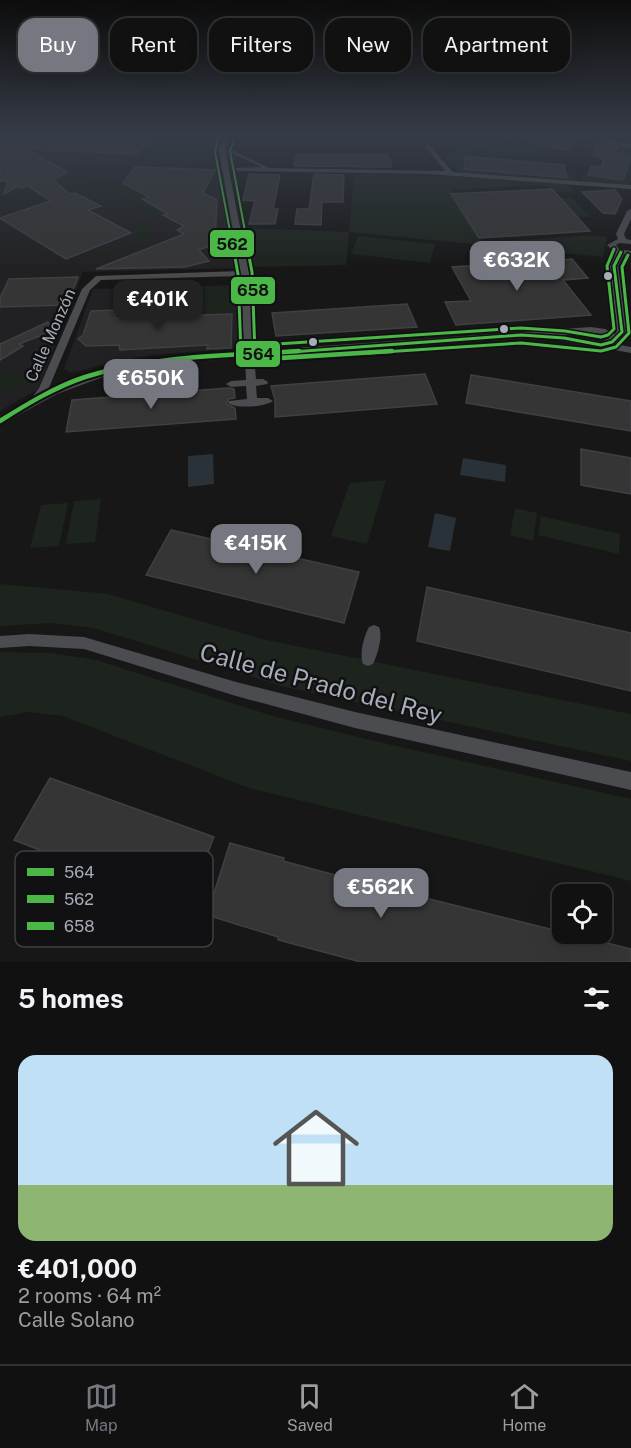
<!DOCTYPE html>
<meta charset="utf-8">
<style>
body{margin:0;font-family:"Public Sans",sans-serif;background:#1e1f1f;color:#f1f3f6;height:100vh;display:flex;flex-direction:column;font-size:22px;white-space:nowrap}
*{box-sizing:border-box;margin:0}
p{font-size:20px;color:#9c9d9f}
.icon{flex:none;width:33px;height:33px;fill:none;stroke:currentColor;stroke-width:2;stroke-linecap:round;stroke-linejoin:round}
.map{position:relative;height:962px;overflow:hidden}
.details{display:flex;flex-direction:column;background:#111;flex:1}
.details>*{flex:none}
.top-card{position:absolute;left:18px;top:18px;width:596px;height:54px;display:flex;gap:12px}
.buttons{position:absolute;left:552px;top:884px;display:grid;gap:12px}
.buttons a{display:grid;place-items:center;width:60px;height:60px;border-radius:12px;background:#111;box-shadow:0 6px 24px #0002,0 0 0 2px #303131;font-size:30px}
.price{position:absolute;translate:-50% -51px;padding:0 14px;border-radius:12px;background:#757880;color:#fff;font-size:20px;line-height:39px;filter:drop-shadow(0 2px 3px #0008)}
.price::after{content:'';position:absolute;left:50%;top:36px;width:18px;height:14px;margin-left:-9px;background:inherit;clip-path:polygon(0 0,100% 0,50% 100%)}
.price.on{background:#222;color:#fff}
ul{padding:0;list-style:none}
li{display:grid;align-content:center;gap:12px;height:318px;padding:0 18px}
li+li{border-top:2px solid #303131}
li span{display:grid;place-items:center;height:186px;border-radius:18px;color:#555}
li>.icon{margin-inline-start:auto}
span .icon{width:108px;height:108px;fill:#fffc;stroke-width:1}
li b{font-size:26px}
h2{display:flex;justify-content:space-between;align-items:center;height:72px;padding:0 18px;font-size:26px}
.tag{padding:0 21px;border-radius:18px;background:#111;box-shadow:0 6px 24px #0002,0 0 0 2px #303131;font-size:21px;line-height:54px}
.tag.on{background:#757880;color:#fff}
.menu{display:flex;justify-content:space-around;align-items:center;height:84px;border-top:2px solid #303131;background:#111;font-size:16px;color:#9c9d9f}
.menu a{display:grid;justify-items:center;gap:3px}
.menu .on{color:#757880}
.map>svg:first-child{display:block}
</style>
<div class="map">
<svg width="631" height="962" viewBox="0 0 631 962">
<rect width="100%" height="100%" fill="#171717"/>
<path fill="#212123" d="M0,136H169L132,164L216,167L235,268L83,272L38,389L0,411Z
M237,285L239,348L152,355L112,362L72,373L64,369L93,289Z"/>
<path fill="#1d241e" d="M169,136H221L216,167L131,164Z
M485,137L501,141L485,152L471,151V157L464,160V169L544,176L574,172L575,180L464,173L453,168L443,159L463,148L468,149Z
M514,141L550,149L538,159L483,155L502,143L509,144Z
M590,142L631,150V183L624,185L582,181L581,173L621,180L630,157L622,153L592,151L583,147Z
M354,174L451,176L569,185L574,191L554,192L547,186L535,185L451,190L455,194L572,198L591,217L468,221L478,238L485,242L593,235L607,237L603,257L349,232L346,265L251,267L248,228L349,232Z
M66,177L125,183L149,197L143,200L146,202L169,213L164,215L166,217L158,219L110,192L99,190L80,181L71,184L63,179Z
M147,220L153,226L152,234L145,241L107,256L96,253L136,237L140,231L132,226Z
M358,236L435,244L430,263L351,254Z
M233,287L232,312L125,316L131,290Z
M10,369L32,379L14,391L0,384V375Z
M386,480L367,544L331,536L350,483Z
M101,499L95,542L66,544L74,501Z
M68,503L59,546L30,548L41,505Z
M515,508L537,513L533,541L510,535Z
M541,516L620,534L619,554L538,535Z
M0,584L108,594L262,639L631,714V761L285,687L94,628L52,623L0,626Z
M0,652L50,653L96,660L276,717L383,743L631,799V881L249,788L63,716L29,712L0,717Z"/>
<path fill="#2a3239" d="M213,454L214,484L188,487V456Z
M463,458L506,465L505,482L460,475Z
M435,513L456,518L450,551L428,547Z"/>
<path fill="#353536" stroke="#3f4043" stroke-width="1.5" d="M0,136H152L137,154L27,149L67,172L53,180L70,194L75,193L101,206L88,210L131,233L66,259L0,218L51,201L28,186L21,188L18,186L4,194L8,181H0Z
M519,136H555L578,141L566,150L519,140Z
M598,143L618,147L615,152L631,157L624,178L621,180L588,175L591,166L602,167L604,159L593,156Z
M297,154L388,155L392,167L294,166Z
M465,156L564,165L567,178L464,169Z
M135,167L215,170L203,193L217,200L215,244L199,250L209,261L185,267L96,269L184,234L177,230L184,226L163,215L168,214L142,199L149,197L123,183Z
M249,174L280,175L273,209H278L275,224H249L255,201L243,200Z
M314,174L344,175L343,202H322L321,225L295,224L297,209H309Z
M552,189L590,231L479,238L451,194Z
M615,190L622,199L615,214L603,213L582,192Z
M572,259L588,278L563,280L591,315L456,325L445,302L471,301L452,267Z
M78,277L67,305L0,307V298L9,279Z
M407,304L417,327L276,336L272,313Z
M118,310L115,318L232,314L231,348L207,349L208,345L120,350L119,345L86,346L78,339L83,335L91,311Z
M48,322L55,330L19,344L23,346L0,360V344Z
M425,374L437,404L275,417V400L271,386Z
M471,375L631,401V431L466,403Z
M228,388L234,389L235,398L229,399L226,404L235,408L236,419L66,432L72,400Z
M581,449L631,458V494L581,485Z
M171,530L359,572L344,623L146,575Z
M427,587L631,633V691L417,641Z
M50,778L214,837L186,907L14,840Z
M230,843L284,858L283,861L361,882L631,949V962H361L278,940V937L207,915Z"/>
<g fill="none" stroke-linecap="round" stroke-linejoin="round">
<path fill="#4b4c50" fill-rule="evenodd" d="M225,136H231L227,141L225,149H230L269,168L445,171L425,146L428,144L453,172L631,185V189L428,174L238,171L235,169L236,168L262,167L225,150L249,273L254,351L591,327L605,329L615,334L617,331L610,266L616,253L607,245L618,239L616,234L627,211L631,209V219L624,234L626,239L631,240V244L619,243L616,245L619,249L631,251V255L624,254L618,266L627,332L615,344L631,347V353L558,340L555,339L554,335L254,357L256,379H263L268,382L267,384L256,386L257,398H268L273,401C265,407 236,409 228,403L229,401L247,399L246,386L231,387L226,384L231,381L246,380L245,358L147,365L111,374L57,394L0,425V416L31,399L39,388L82,289L96,276L240,271L219,151L221,141ZM241,276L244,352L147,359L104,370L48,390L90,290L101,280ZM591,333L600,334L610,338L601,342L562,335Z
M576,136H586L631,144V148Z
M374,625L379,627C383,636 378,654 373,664L368,666L363,664C359,654 364,636 369,627Z
M29,634L84,637L236,682L355,712L631,772V790L355,728L236,696L84,649L29,646L0,648V636Z"/>
<defs>
<path id="bus-1-far1" d="M278,353L521,335L564,338L601,345L612,342L622,332L614,266L621,252"/>
<path id="bus-1" d="M0,421C27,404 55,387 85,377C154,355 228,356 299,351"/>
<path id="bus-2-far2" d="M219,136L215,152L230,231"/>
<path id="bus-2-far1" d="M230,230L238,274L241,353
M368,353L521,343L601,351L616,347L629,333L622,267L628,255"/>
<path id="bus-2" d="M248,360L392,351"/>
<path id="bus-3-far1" d="M234,141L230,151L245,231"/>
<path id="bus-3" d="M244,230L252,272L255,353
M248,346L521,328L565,331L601,337L608,335L614,329L607,266L614,249"/>
</defs>
<use href="#bus-1-far1" stroke="#111113" stroke-width="6"/>
<use href="#bus-1" stroke="#111113" stroke-width="9"/>
<use href="#bus-2-far2" stroke="#111113" stroke-width="4.5"/>
<use href="#bus-2-far1" stroke="#111113" stroke-width="6"/>
<use href="#bus-2" stroke="#111113" stroke-width="9"/>
<use href="#bus-3-far1" stroke="#111113" stroke-width="4.5"/>
<use href="#bus-3" stroke="#111113" stroke-width="6"/>
<use href="#bus-1-far1" stroke="#4ab747" stroke-width="3"/>
<use href="#bus-1" stroke="#4ab747" stroke-width="4.5"/>
<use href="#bus-2-far2" stroke="#4ab747" stroke-width="2"/>
<use href="#bus-2-far1" stroke="#4ab747" stroke-width="3"/>
<use href="#bus-2" stroke="#4ab747" stroke-width="4.5"/>
<use href="#bus-3-far1" stroke="#4ab747" stroke-width="2"/>
<use href="#bus-3" stroke="#4ab747" stroke-width="3"/>
</g>
<linearGradient id="sky" x2="0" y2="1"><stop stop-color="#0d0d0d"/><stop offset="0.5" stop-color="#363c47"/><stop offset="1" stop-color="#363c47" stop-opacity="0"/></linearGradient>
<rect width="631" height="270" fill="url(#sky)"/>
<g fill="#a8adb8" stroke="#111113" stroke-width="2">
<circle cx="608" cy="276" r="5"/>
<circle cx="504" cy="329" r="5"/>
<circle cx="313" cy="342" r="5"/>
</g>
<g text-anchor="middle" stroke-width="5" stroke-linejoin="round" paint-order="stroke">
<g font-size="16" fill="#a8adb8" stroke="#111113">
<text transform="translate(50 335) rotate(-66)" y="6">Calle Monzón</text>
</g>
<g font-size="24" fill="#a8adb8" stroke="#111113">
<text transform="translate(321 684) rotate(15)" y="8">Calle de Prado del Rey</text>
</g>
</g>
<rect x="15" y="851" width="198" height="96" rx="9" fill="#111113" stroke="#3e4045" stroke-width="1.5"/>
<rect x="27" y="868" width="27" height="8" fill="#4ab747"/>
<rect x="27" y="895" width="27" height="8" fill="#4ab747"/>
<rect x="27" y="922" width="27" height="8" fill="#4ab747"/>
<g font-size="16" fill="#a8adb8">
<text x="64" y="878">564</text>
<text x="64" y="905">562</text>
<text x="64" y="932">658</text>
</g>
<g stroke="#111113" stroke-width="2">
<rect x="209" y="229" width="46" height="29" rx="6" fill="#4ab747"/>
<rect x="230" y="276" width="46" height="29" rx="6" fill="#4ab747"/>
<rect x="235" y="340" width="46" height="28" rx="6" fill="#4ab747"/>
</g>
<g font-size="16" text-anchor="middle" font-weight="bold" fill="#111">
<text x="232" y="250">562</text>
<text x="253" y="296">658</text>
<text x="258" y="360">564</text>
</g>
</svg>
<div class="buttons">
<a><svg class="icon" aria-label="locate" viewBox="0 0 24 24"><circle cx="12" cy="12" r="6"/><path d="M12 2v4M12 18v4M2 12h4M18 12h4"/></svg></a>
</div>
<b class="price" style="left:517px;top:292px">€632K</b>
<b class="price on" style="left:158px;top:331px">€401K</b>
<b class="price" style="left:151px;top:410px">€650K</b>
<b class="price" style="left:256px;top:575px">€415K</b>
<b class="price" style="left:381px;top:919px">€562K</b>
<div class="top-card">
<a class="tag on">Buy</a>
<a class="tag">Rent</a>
<a class="tag">Filters</a>
<a class="tag">New</a>
<a class="tag">Apartment</a>
</div>
</div>
<section class="details">
<h2>5 homes<svg class="icon" aria-label="filters" viewBox="0 0 24 24"><path d="M4 7h16M4 17h16"/><circle cx="9" cy="7" r="2"/><circle cx="15" cy="17" r="2"/></svg></h2>
<ul>
<li><span style="background:linear-gradient(#bfe0f5 70%,#8fb573 0)"><svg class="icon" aria-label="home" viewBox="0 0 24 24"><path d="M3 11l9-7 9 7M6 9v11h12V9"/></svg></span><div><b>€401,000</b><p>2 rooms · 64 m²</p><p>Calle Solano</p></div></li>
</ul>
</section>
<nav class="menu">
<a class="on"><svg class="icon" aria-label="map" viewBox="0 0 24 24"><path d="M3 6l6-2 6 2 6-2v14l-6 2-6-2-6 2zM9 4v14M15 6v14"/></svg>Map</a>
<a><svg class="icon" aria-label="saved" viewBox="0 0 24 24"><path d="M7 4h10v16l-5-4-5 4z"/></svg>Saved</a>
<a><svg class="icon" aria-label="home" viewBox="0 0 24 24"><path d="M3 11l9-7 9 7M6 9v11h12V9"/></svg>Home</a>
</nav>
